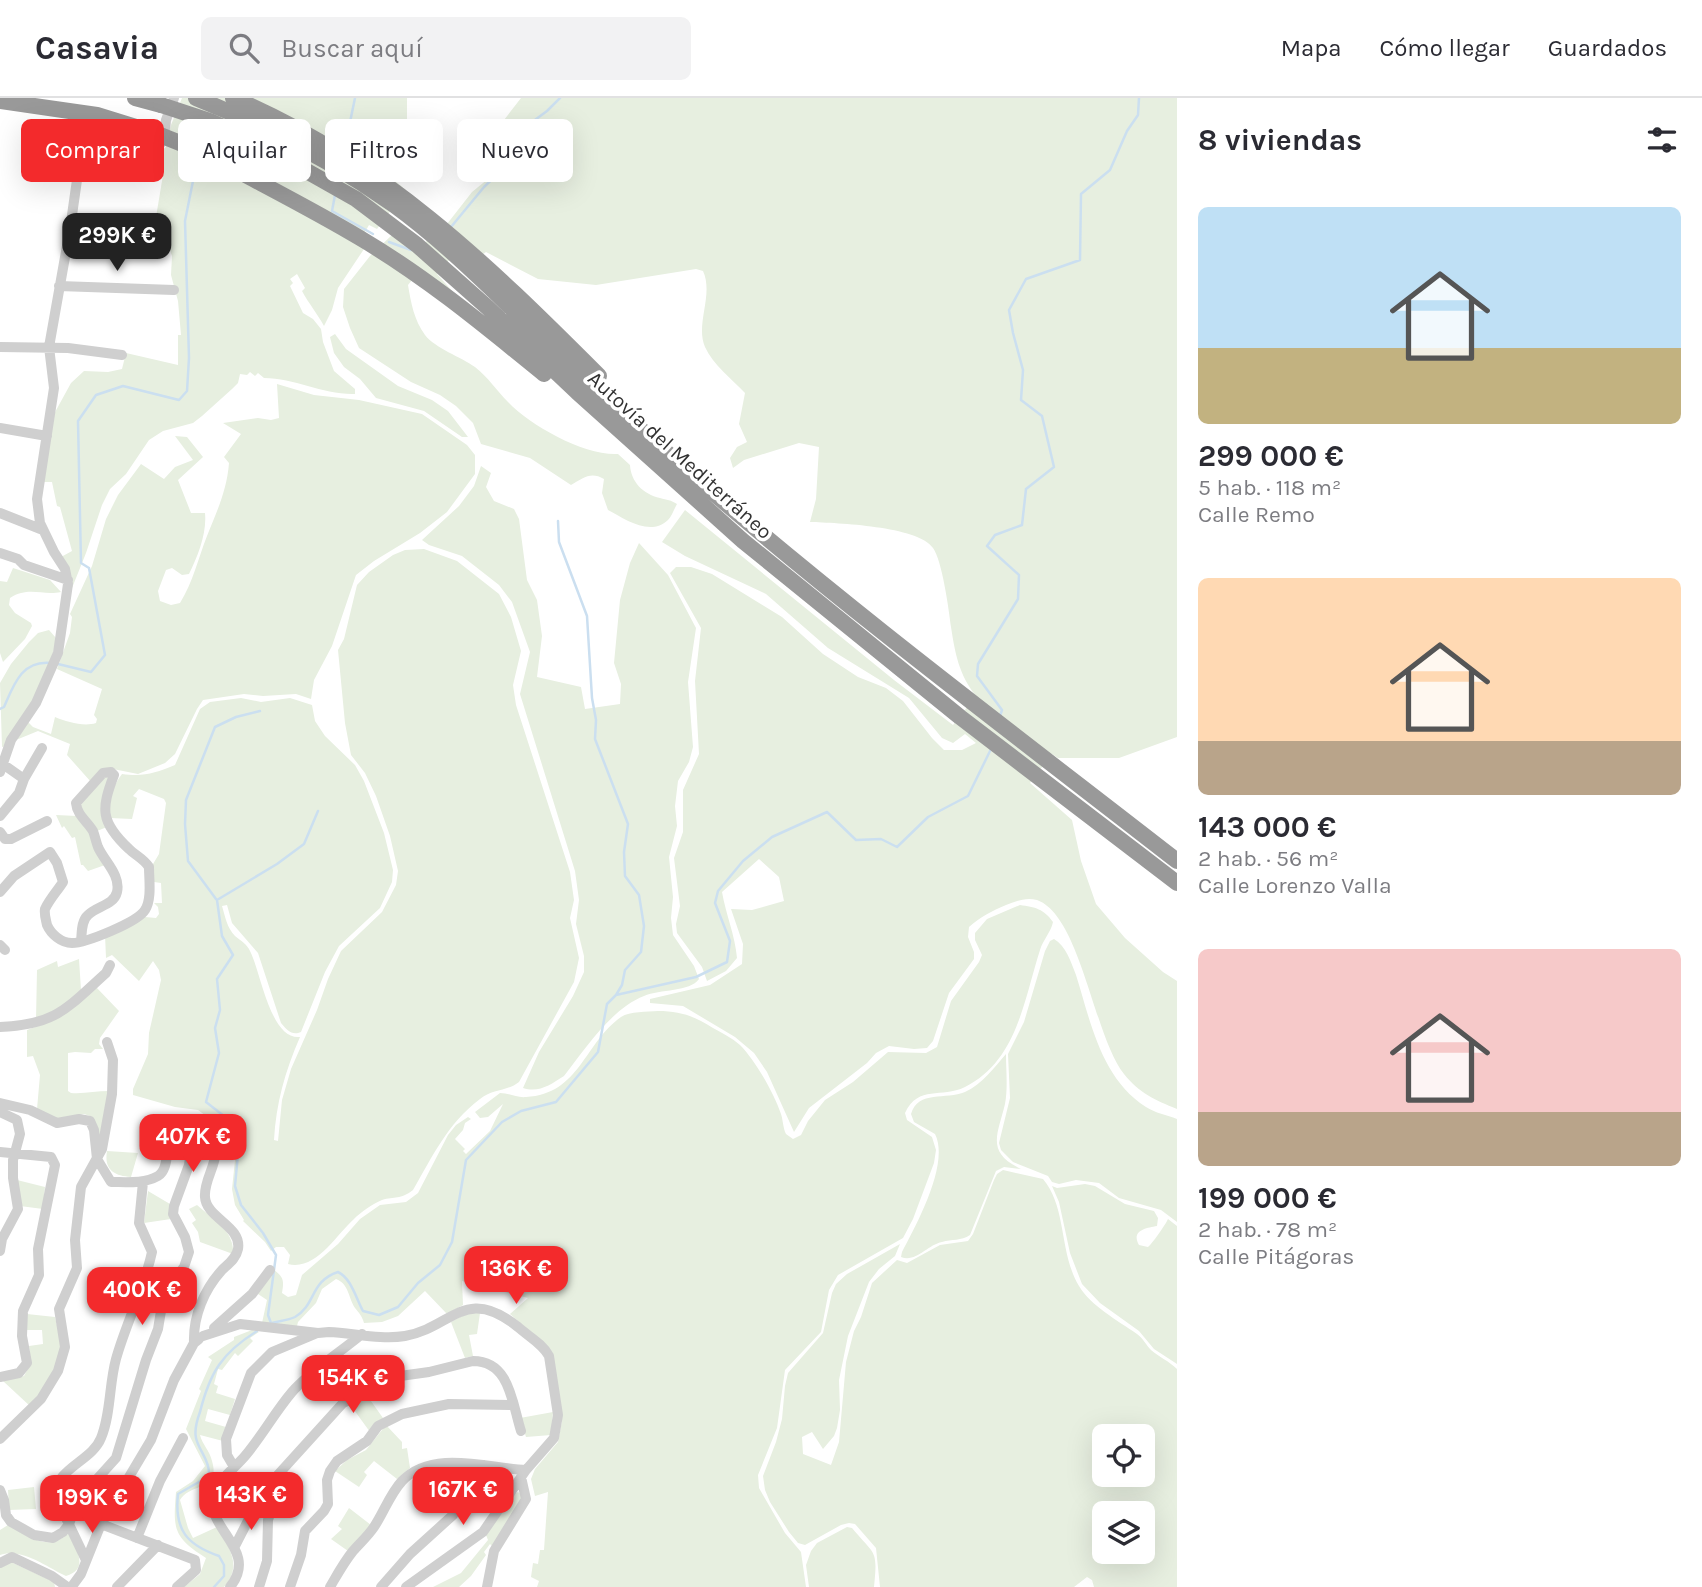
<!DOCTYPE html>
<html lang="es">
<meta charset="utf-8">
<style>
body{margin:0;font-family:Karla,sans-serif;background:#f2f2f3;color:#2b2b33;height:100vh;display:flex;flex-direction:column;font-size:26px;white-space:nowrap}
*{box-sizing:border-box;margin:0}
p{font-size:23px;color:#7c7c81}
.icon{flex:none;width:38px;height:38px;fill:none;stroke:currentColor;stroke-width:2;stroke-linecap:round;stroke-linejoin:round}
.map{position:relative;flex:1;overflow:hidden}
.side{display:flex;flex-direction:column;background:#fff;width:525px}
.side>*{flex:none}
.banner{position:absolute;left:21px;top:21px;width:665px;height:63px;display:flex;gap:14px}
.controls{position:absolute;left:1092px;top:1326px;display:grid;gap:14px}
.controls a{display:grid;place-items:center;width:63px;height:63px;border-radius:10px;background:#fff;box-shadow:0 7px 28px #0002;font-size:35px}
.price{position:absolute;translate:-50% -60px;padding:0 16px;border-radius:14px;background:#f32a2c;color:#fff;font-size:23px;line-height:46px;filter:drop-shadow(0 2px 4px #0008)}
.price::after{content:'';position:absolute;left:50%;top:42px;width:21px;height:16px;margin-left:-10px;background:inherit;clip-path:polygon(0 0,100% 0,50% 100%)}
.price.active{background:#222;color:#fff}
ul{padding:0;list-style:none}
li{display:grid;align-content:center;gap:14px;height:371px;padding:0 21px}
li span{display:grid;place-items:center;height:217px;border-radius:10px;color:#555}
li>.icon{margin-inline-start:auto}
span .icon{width:126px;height:126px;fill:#fffc;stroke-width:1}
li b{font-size:30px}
h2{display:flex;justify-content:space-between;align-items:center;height:84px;padding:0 21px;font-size:30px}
.chip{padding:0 24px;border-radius:10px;background:#fff;box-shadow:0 7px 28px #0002;font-size:24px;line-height:63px}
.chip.active{background:#f32a2c;color:#fff}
header{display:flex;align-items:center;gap:42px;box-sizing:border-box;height:98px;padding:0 35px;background:#fff;border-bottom:2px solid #e1e1e2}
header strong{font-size:33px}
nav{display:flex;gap:38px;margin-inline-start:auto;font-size:24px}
.search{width:490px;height:63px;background:#f2f2f3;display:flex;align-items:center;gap:18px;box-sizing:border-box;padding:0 24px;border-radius:10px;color:#7c7c81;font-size:26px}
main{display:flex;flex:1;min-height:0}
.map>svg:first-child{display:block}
</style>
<header>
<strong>Casavia</strong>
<div class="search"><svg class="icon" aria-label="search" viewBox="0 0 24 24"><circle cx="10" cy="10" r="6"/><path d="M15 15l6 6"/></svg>Buscar aquí</div>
<nav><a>Mapa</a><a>Cómo llegar</a><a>Guardados</a></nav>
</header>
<main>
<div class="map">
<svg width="1177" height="1489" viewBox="0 0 1177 1489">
<rect width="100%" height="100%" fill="#fff"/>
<path fill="#e7efe0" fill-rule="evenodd" d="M182,0H407V31L411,48L398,52L387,76L406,92L377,131L369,127L365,134L372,139L338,190L332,212L324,228C317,215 309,206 302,193L305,190L297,176L290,181L293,185L290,188L303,215L313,221L321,231L323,244L334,273L355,291V296C323,297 295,280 264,280L258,275L255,278L250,274L247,277L240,276L238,285L232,291L202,318L193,325L163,333L149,342L126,376L110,391L102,407L86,455L72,490L61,459L72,453L60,409L57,408L52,384H43L54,316L71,285L84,273L108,274L122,271L126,255L178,267V237H181L178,203L171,177L172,158L169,149L160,150L156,142L157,131H154L163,77L119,75L120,60L103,59L102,73L83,72L87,35L89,34L125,54L135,57L160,54L166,49L171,27ZM272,12L316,36L294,76L252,54Z
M521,0H1177V639L1119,660H1058L1052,656L1030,685L1072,722L1081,763L1096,806L1125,840L1163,874L1177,883V1011C1155,1002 1139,995 1124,976C1094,939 1081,818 1037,802C1026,799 1016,803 1006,807C992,813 980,819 969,829L968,839L974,854V861L949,895L933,943L927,950L914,951L889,948L876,955L867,965L809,1010L794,1034L767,974L754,955L735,939L683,908L650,905V901L710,887L742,866L743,846L731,811L752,812L784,803L779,779L759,761L722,794C726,817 735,837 737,860L726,873L707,883L702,869L677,835L676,826L680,808L674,760L683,734V692L699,656L695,583L701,530L670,475L676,469H691L712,476L782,519L823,556L858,579L886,590L903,603L932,640L944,652H962L976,645L965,636L953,645L942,640L909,600L828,550L766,496L685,458L662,444L685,412L894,582L953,627L976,598C959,577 955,555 951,529C949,512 942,462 933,450C918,428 837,425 810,424L816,401L819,349L799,345L744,362L733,370L730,360L737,349L747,344L739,326L745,295C732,281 713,267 705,249C695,226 714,197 703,173L696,171L596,187L538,181L486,154L482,157L466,143L437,176L453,194L420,172L408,187C411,205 414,222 425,237C435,250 461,259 475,269C488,279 497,293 508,304C531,328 585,358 618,356L630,367C631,384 643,396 660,400C667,402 671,402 677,406C674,411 672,418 668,422C650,439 625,421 608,412L602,395L604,381C591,373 583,380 571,387L530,360L481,346L473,325L456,308L440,297L411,284L359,250L350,230L343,209L344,191L370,158L393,136L422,146L440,135L472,94L499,72L511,48L480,49L507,27L504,22Z
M335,236L346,251L398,288L432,302L448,313L468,339H462L424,313L376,300L360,281L344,269L334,255L330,239Z
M277,286L314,297L359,302L422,316L467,347L475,357V376L447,414L420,435L374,463L356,477L332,548L314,582L311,601L296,596L263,598L244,596L203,602L197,611L175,656L165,665L138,676L108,670L91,684L67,657L70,646L38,633L16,642L28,624L33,629L51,636L55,619C67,624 84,629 96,625L97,621L94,617L102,591L57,571L70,535L72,519L70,516L92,468L106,421L118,397L141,366L164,381L175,369L193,362L175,338L187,339L203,359L178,382L191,415H205C207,435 198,458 189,476L182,477L172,470L166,472L158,493L160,503L171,507L180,505C193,484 198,461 207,438C217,413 227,392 229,365L224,359L241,336L223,325L258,320L271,322L279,320Z
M481,368L491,375L486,389L494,403L514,411L519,421L527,482L537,502L542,538L537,579L581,589L585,611L620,606L621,586L614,565L620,502L630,465L639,445L668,477L696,530L688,584L693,649L689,664L678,683L675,708L677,728L669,759L673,799L671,820L673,837L694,868L699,881C690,894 660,891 644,898C612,910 585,951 564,978C550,987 539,995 523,990L539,954L573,898L584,874V858L576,826L579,802L575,773L520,596L530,554L512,504L499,487L462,458L429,447L422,442L459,408L474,388Z
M424,451L457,463L499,496L511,519L521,553L513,587L516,607L570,774L574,802L570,820L579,860L574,884L519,984C508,993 492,991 480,1001C447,1026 433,1058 413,1092C400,1102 395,1098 382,1102C372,1106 361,1114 354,1121C336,1137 316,1173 288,1166L290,1157L284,1149H276L271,1153L265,1144L243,1123L244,1122L235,1107L232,1091L235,1062L229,1050V1041L217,1026L198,1012L175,1009L133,997V991L148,956L149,935L161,882L159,872L153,863L139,883L112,857L106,860L105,837L145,819L156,820L159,816L158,809L154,805H162L161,785L154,784L153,766L159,756L166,705L164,701L139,691L133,698L137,700L132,721L110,720C107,705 112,689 122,676C144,679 155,675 175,667L200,611L210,604L241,600L261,604L290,600L312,607L315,623L325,638L355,667L364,683L384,735L393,772L392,784L380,810L339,848L325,874L301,934C292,938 287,932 281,925L258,855L232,825L227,807L222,808C225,818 227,830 235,838C241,843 247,846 250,853C261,874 270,942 300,939C285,973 276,1006 274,1042L278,1043L282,1002L291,971L317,912L328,881L341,853L382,814L396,787L398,773L390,738L376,698L365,675L351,657L345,625L338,552L344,541L357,487L369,474L393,457L405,452Z
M13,470L50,482L61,494C42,498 29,488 10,500L9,507L15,515L31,525L32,528L25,541L3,564L0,555V483L7,484Z
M49,532L56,540C51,579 26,615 6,648L2,649L0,585L11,566L29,544L38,535Z
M108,676L107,729L97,733L81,713L80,706Z
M56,717L77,718L91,736L105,767L88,773L83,767H81L75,739L72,740L64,728L62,730Z
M1020,807C1035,809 1044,811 1053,824C1051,834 1043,842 1040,852C1024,902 1017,963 965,989C941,1001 919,986 905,1015L907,1022L932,1039L936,1052L934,1065L913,1121L903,1140L838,1177L829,1192L821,1234L785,1272L777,1330L758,1377L759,1390L785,1435L801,1454L806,1489H537L539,1483L531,1479L533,1465L538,1466L540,1452H544L548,1394L535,1398L531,1381L535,1371L558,1344L562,1323L554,1270L526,1230L510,1216L528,1200L462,1183L463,1207L447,1216L425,1193L398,1218L382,1224L364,1225C362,1218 359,1215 355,1210C348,1199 349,1186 336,1181L322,1191L316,1205L298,1224L297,1228L262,1225L267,1202L255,1194L274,1172C284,1179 284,1183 282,1195L288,1199L296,1197L302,1177L338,1146L360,1121L380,1107L406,1104L418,1095L448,1037L456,1027L468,1019L471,1021L465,1025L463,1032L455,1041L465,1051L463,1053L466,1056L490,1033L503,1006L488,1019L480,1020L475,1014L500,995C509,995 517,1000 526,999C580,996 584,945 621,919C630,913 647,914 658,913C680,913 694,918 713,930C722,935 732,940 740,947C755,962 774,995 781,1016C783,1022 783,1030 786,1036L793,1041L801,1037L808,1023L825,1002L853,984L888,954L926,955L937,949L951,903L979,864L982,857L975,842V835L987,821Z
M1054,841C1066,848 1071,864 1076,877C1091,925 1101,980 1146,1009C1155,1015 1167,1017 1177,1021V1124L1161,1112L1119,1100L1099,1085L1076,1082L1059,1086L1052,1084L1048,1078L1013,1064L1001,1052L999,1045L1010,1000L1008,956L1024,924L1045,853L1050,843Z
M79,861L81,892L60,912L36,922L37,872L57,863L58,869Z
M96,889L119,913L100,940L99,946L103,951H95L91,955L75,954L68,955V993L71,995C84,996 96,993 109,993L98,1050L90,1018L84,1016L57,1022L37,1011L40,977L33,958L27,959V932C63,919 68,916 96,889Z
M1006,956C1006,972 1008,990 1005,1006C998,1036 985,1054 1021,1071L1004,1069L996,1073L970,1137C961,1143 952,1141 942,1144C927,1147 916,1165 901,1159L902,1154C916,1127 950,1066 935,1036L914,1024L911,1016C918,992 946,1002 965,994C982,986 994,970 1006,956Z
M107,1053L138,1055L131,1079C113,1078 104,1071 107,1053Z
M1003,1072L1043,1081C1067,1109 1059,1155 1079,1188C1091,1208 1117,1222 1137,1236C1143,1240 1146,1247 1151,1252C1159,1259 1169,1263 1177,1271V1489H1094L1092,1482L1087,1479L1074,1489H880L876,1450L855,1426L849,1425L841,1427L805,1447L798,1445L789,1434L770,1404L765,1392L763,1378L776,1344L782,1321L785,1288L788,1275L823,1235L832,1195L836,1186L847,1176L900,1146L895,1158L879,1171L869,1184L848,1238L839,1282L840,1312L837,1330L834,1338L823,1351L812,1334L802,1339L803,1356L831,1367L839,1344L846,1264L854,1233L861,1219L872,1185L897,1162L907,1165L940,1147L968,1143L973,1136L994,1082L997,1076ZM1104,1339H1143V1377H1104ZM1104,1416H1143V1454H1104Z
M17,1082L45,1089L43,1111L20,1108Z
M1085,1086L1095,1088L1125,1106L1154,1113L1158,1120L1157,1128C1145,1130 1131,1133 1139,1147L1148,1149C1152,1146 1166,1126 1168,1121L1177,1128V1266L1154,1251L1139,1233L1100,1205L1082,1186L1070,1155L1059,1104L1052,1088L1057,1090Z
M148,1093L170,1106L171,1121L144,1125Z
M197,1107C213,1121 235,1133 233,1156L200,1144L198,1134L192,1125L196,1122L189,1111Z
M468,1215H480L477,1236L469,1237L473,1258L465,1260L451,1224Z
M27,1216L55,1219L62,1249L51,1280L31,1309L3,1283L24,1278L31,1265L29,1248L43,1246L42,1232H25Z
M252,1232L259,1234L250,1240L253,1243L238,1258L235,1255L222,1272L218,1271L214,1286L218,1288L216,1295L235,1301L230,1317L208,1311L205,1323L226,1329L223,1343L200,1337C202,1346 210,1353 212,1363C221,1393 190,1385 180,1402L188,1430L193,1440L217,1429C229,1450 243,1467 224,1489H184L200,1476L206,1460C173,1439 173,1431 176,1394L193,1383L205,1368L186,1331L201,1293L199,1291L212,1262L208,1259L234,1242V1239Z
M366,1296L383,1320L370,1334L349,1305Z
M553,1314L551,1337L526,1339L520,1320Z
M386,1327L402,1344V1351L407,1350L410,1370L397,1381L374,1363L364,1374L367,1377L359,1389L335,1373L347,1362L366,1352Z
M34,1389L36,1411L9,1412L8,1392Z
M518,1394L523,1398L492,1448L490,1446L484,1454L486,1457L471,1478L459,1489H433L461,1475L488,1442L486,1437L514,1396Z
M349,1410L371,1427L348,1453L331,1441L342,1431L338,1428Z
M8,1427C29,1438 47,1455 69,1435C76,1451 90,1471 66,1478C47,1469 21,1449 0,1457V1432Z
M847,1429L852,1430C875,1458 878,1450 874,1489H809L806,1467L811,1453L817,1445Z
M11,1464L54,1484L55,1489H0V1470Z"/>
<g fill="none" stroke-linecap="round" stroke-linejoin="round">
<path stroke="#cbdff0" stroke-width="2.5" d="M200,48L203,27
M344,53L355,0
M335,97L332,113L373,136
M451,129L484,89L510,64L524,30L547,13L560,0
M389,144L411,152
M558,423L559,444L587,518L592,600L596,622L595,641L628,726L624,754L625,778L639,797L644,828L641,854L625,872L622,887L616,897
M58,566L91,574L105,557L89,470L81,465L78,323L96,297L123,288L179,302L187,293L189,260L185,123L198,58
M0,611L4,609C14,586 22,562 51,565
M1000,618L1002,612L977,578L978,566L1018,501L1019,477L987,448L995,437L1022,427L1026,391L1054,369L1042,318L1021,302L1023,272L1013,235L1009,212L1026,181L1080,162L1081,96L1110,72L1127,33L1138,17L1139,0
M216,801L188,763L185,726L186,702L215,629L236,619L260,613
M271,1225L268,1217L276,1157L263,1135L241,1107L235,1088L238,1056L233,1025L206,1004L219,955L215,930L220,912L217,881L233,857L222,838L217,802L277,766L304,746L318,713
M272,1225C280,1223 289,1222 295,1219C316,1207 310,1183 338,1174C351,1180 356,1200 363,1213L379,1217L398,1209L418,1185L440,1167L452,1144L466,1062L502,1024L521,1013L556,1004L598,954L607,906L616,897L696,879L727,864L730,843L715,805L718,793L743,763L772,739L827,714L856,742L881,741L897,749L928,719L968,698L991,651
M214,1489L224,1478V1467L219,1458C187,1447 174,1432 178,1396L204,1381L209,1375C209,1361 199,1353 196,1340C194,1331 197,1322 200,1314C210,1274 222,1255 257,1233"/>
<path stroke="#cfcfcf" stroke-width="10" d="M70,131L149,135
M59,188L174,192
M0,249L68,250L122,257
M0,330L47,338
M0,415L43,432
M0,455L18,461L24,467L68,482
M0,674L11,642L36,605L58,555L68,486L65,471L54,454L40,425L37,401L54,290L49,249L70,131L82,47V28L141,51L157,49L164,42L166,22L174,0
M24,681L42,650
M0,718L19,695L24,681L4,667
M0,734L5,741H11L47,723
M0,794L14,778L50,754L57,765L63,784C58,792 49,802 45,811C44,816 46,822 47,827C51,836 61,845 72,845C86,845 138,824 145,812C152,801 149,782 149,769C144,761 135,757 129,751C100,724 101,711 114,677L111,674L103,675L76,705C77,717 87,723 93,733C95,738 96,744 98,749C104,763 121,777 117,794C114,807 97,808 88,817C81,823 82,835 81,843
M0,847L5,852
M0,929C56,927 67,910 106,875L110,867
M0,1005L30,1012L57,1025L79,1021L90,1023L94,1032L97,1061L111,1084C126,1084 144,1086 158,1078C174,1069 160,1026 186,1027C192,1027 199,1033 204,1036C230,1054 203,1076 205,1099C206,1120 242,1128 238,1151C236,1161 228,1166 222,1172C204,1192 193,1218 194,1245
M0,1014L17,1022L20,1036L13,1062V1080L18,1111L2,1141L0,1153
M0,1054L51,1059L55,1067L38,1151L39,1177L23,1213L22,1238L27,1265L19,1275L0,1279
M214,1230L252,1196L270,1172
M203,1238L240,1226L318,1235L329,1234C353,1235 381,1242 405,1238C452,1230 465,1186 518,1229C528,1238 543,1246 549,1258L558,1317L554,1340L526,1372L483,1434L406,1489
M0,1341L41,1301L58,1273L65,1249L59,1211L77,1170L75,1142L81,1089L102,1051L112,996L113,962L107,944
M234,1369L227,1357L226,1341L251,1275L272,1254L315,1236
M0,1392L4,1402L6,1417L11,1424L34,1437L53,1440L63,1434L69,1426L81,1393L97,1381L116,1360L146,1262L158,1231L164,1195L184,1169L189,1154L185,1139L173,1116L174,1108L189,1067L194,1030
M101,1426L195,1462L196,1472L177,1489
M137,1440L160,1383L183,1340
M235,1448L255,1409L275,1380L343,1305L393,1279L429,1274L473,1263C510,1263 512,1305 521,1333
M86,1462L55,1397C56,1370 92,1363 101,1340C111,1316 109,1286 116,1261C126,1225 144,1191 152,1154L139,1125L143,1084
M0,1465L12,1459L52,1478L66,1488
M73,1487L81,1476L101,1426L151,1342L174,1282L194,1245L199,1241
M117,1489L158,1447
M230,1489C259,1453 208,1432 213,1401C216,1383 234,1371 245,1358C262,1338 275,1314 292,1294C309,1274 342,1253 362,1236
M259,1489L267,1463L268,1422L278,1390L275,1380
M290,1489L301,1457L305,1433L324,1413L328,1406L327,1382L330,1373L337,1363L367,1343L378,1328L402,1316L449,1306L513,1307
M330,1489C337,1477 344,1464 353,1453C360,1445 368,1438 374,1429C384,1414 390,1396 402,1383C433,1351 487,1370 526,1372
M381,1489L410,1456L453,1417L484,1367
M487,1489L494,1453L526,1401L521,1379"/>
<path stroke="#999" stroke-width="16" d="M135,0L161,7
M196,0C266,28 332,63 394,107C442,142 483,183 525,223C581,277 638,330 696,380C851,514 1015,637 1177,763
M233,0C382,63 487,166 599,278
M0,3L97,17L155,35
M257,45L356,101L417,147L487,209L577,294L743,443L960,619L1177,785
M238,73C279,95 320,116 360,140C426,179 485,228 544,276"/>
<path stroke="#999" stroke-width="16" d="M161,7L210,23L257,45
M155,35L190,49L238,73"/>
</g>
<g text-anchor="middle" stroke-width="7" stroke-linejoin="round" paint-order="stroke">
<g font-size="21" fill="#323232" stroke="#fff">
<text transform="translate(680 357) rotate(42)" y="7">Autovía del Mediterráneo</text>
</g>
</g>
</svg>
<div class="controls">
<a><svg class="icon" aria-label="locate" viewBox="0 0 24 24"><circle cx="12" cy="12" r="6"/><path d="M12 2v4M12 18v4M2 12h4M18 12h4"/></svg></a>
<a><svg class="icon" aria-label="layers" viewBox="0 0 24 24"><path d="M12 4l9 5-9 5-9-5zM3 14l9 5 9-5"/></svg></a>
</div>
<b class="price active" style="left:117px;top:175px">299K €</b>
<b class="price" style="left:193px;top:1076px">407K €</b>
<b class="price" style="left:516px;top:1208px">136K €</b>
<b class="price" style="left:142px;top:1229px">400K €</b>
<b class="price" style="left:353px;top:1317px">154K €</b>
<b class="price" style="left:463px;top:1429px">167K €</b>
<b class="price" style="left:251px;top:1434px">143K €</b>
<b class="price" style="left:92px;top:1437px">199K €</b>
<div class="banner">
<a class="chip active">Comprar</a>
<a class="chip">Alquilar</a>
<a class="chip">Filtros</a>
<a class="chip">Nuevo</a>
</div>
</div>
<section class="side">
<h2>8 viviendas<svg class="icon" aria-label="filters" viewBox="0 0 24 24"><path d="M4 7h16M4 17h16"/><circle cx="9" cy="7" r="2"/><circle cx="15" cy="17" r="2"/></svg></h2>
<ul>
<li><span style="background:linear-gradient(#bfe0f5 65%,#c2b280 0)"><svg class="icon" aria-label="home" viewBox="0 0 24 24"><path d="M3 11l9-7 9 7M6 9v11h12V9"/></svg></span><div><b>299 000 €</b><p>5 hab. · 118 m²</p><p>Calle Remo</p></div></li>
<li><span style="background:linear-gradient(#ffd9b3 75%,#b9a48a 0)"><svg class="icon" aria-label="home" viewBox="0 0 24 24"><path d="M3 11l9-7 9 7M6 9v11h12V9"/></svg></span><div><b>143 000 €</b><p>2 hab. · 56 m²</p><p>Calle Lorenzo Valla</p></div></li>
<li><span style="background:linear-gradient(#f6c9c9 75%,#b9a48a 0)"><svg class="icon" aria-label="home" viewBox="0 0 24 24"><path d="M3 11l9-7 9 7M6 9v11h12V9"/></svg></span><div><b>199 000 €</b><p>2 hab. · 78 m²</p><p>Calle Pitágoras</p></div></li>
</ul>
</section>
</main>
